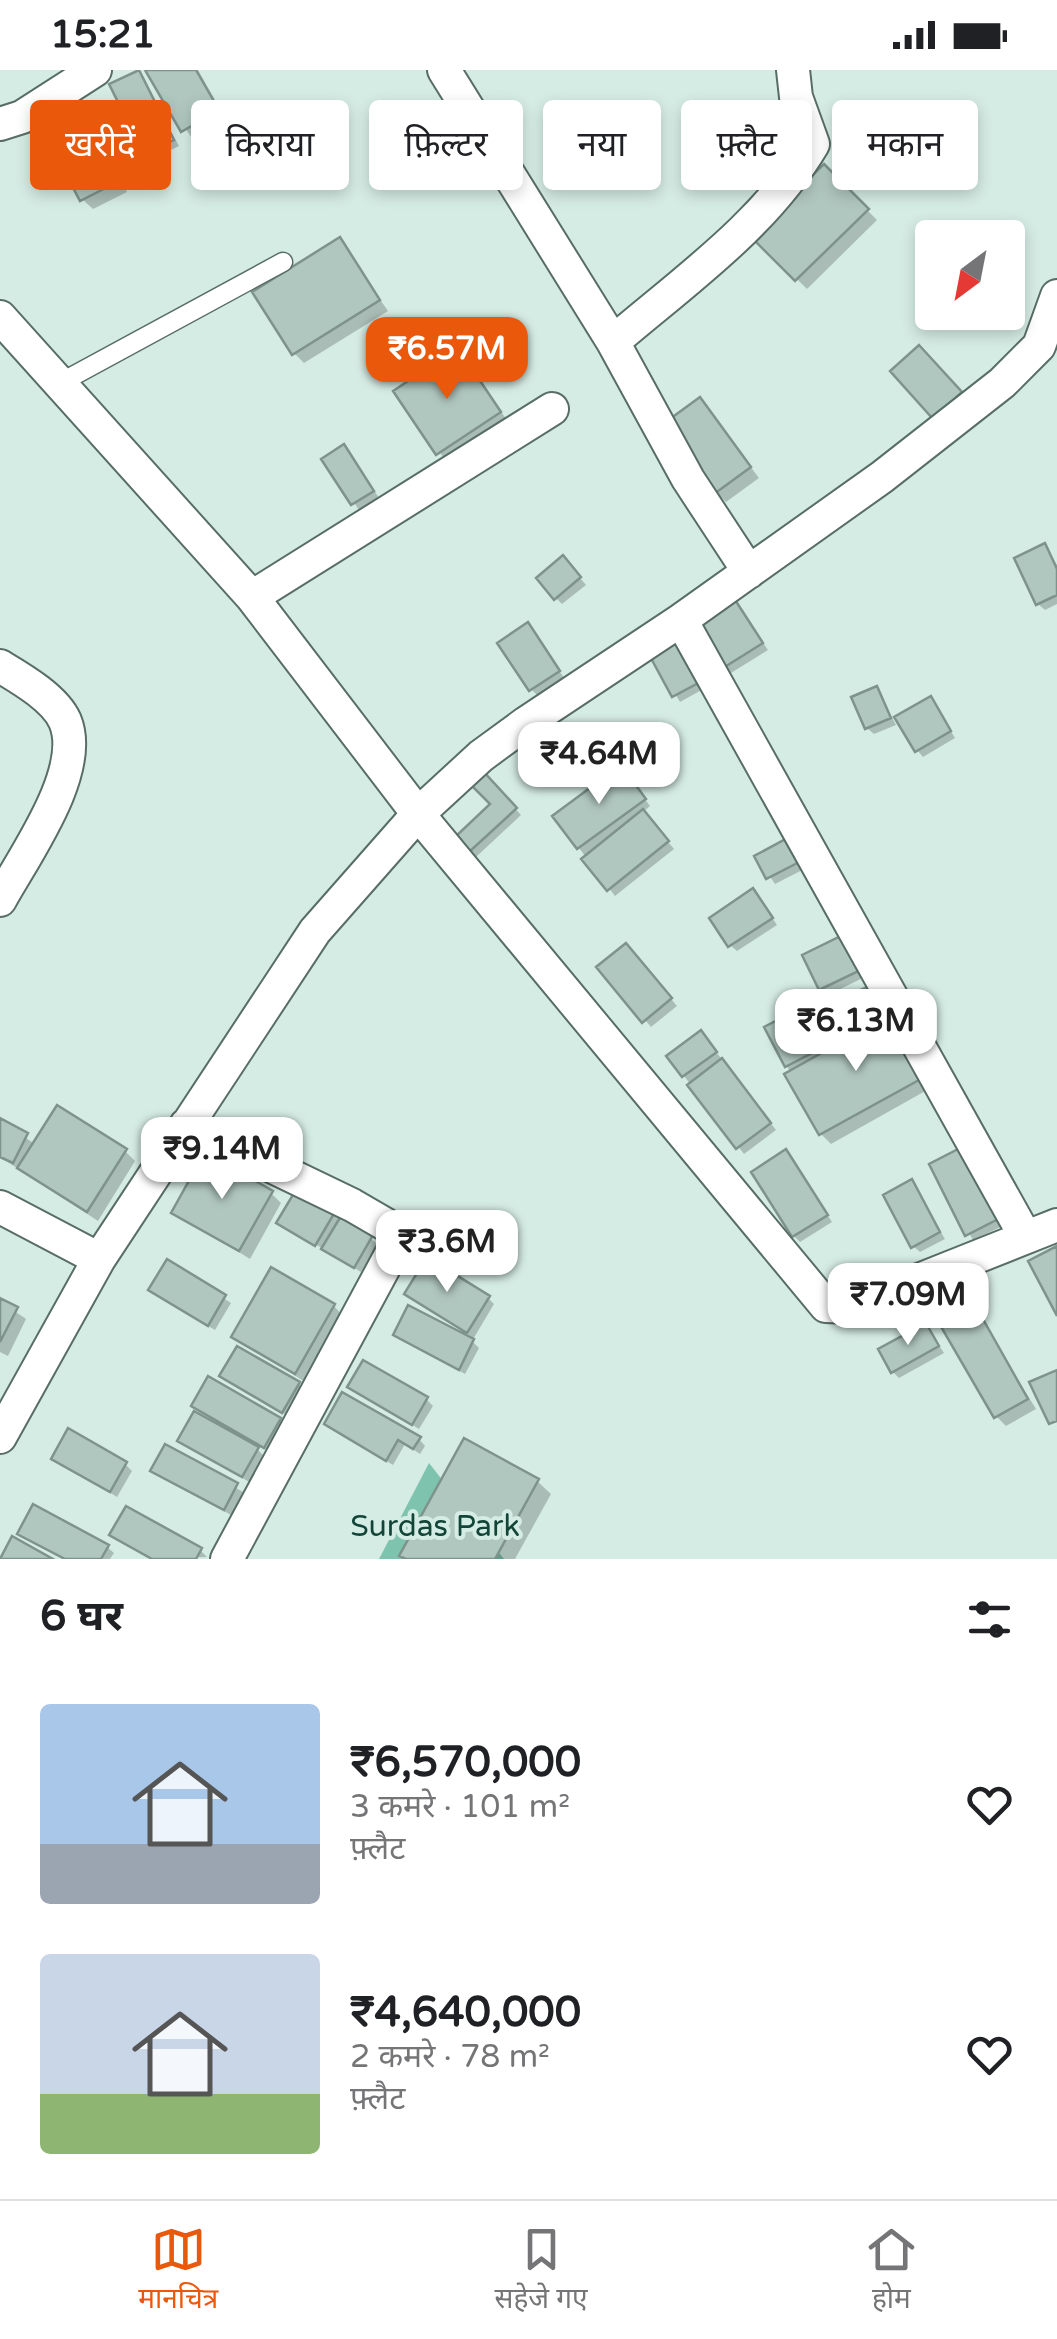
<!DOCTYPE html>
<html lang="hi">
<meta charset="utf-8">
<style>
body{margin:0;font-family:"Varela Round","Noto Sans Devanagari",sans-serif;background:#f6f6f6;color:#202124;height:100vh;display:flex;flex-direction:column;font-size:38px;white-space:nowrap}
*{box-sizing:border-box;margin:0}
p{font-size:32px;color:#757577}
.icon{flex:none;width:55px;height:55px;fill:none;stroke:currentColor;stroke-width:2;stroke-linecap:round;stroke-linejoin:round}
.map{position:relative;height:1489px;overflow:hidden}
.sheet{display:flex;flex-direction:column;background:#fff;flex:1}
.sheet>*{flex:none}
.top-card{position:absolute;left:30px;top:30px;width:998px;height:90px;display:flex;gap:20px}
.needle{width:65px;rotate:212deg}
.fabs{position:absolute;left:915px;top:150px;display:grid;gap:20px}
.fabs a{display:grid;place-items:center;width:110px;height:110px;border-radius:10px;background:#fff;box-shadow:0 5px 15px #0003;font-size:50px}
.price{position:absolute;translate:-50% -85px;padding:0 22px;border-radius:20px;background:#fff;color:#222;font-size:32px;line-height:65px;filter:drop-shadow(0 2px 5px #0008)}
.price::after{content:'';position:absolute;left:50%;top:60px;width:30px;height:22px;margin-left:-15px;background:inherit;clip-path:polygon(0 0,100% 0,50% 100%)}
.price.on{background:#ea580c;color:#fff}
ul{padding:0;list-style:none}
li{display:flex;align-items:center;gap:30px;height:250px;padding:0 40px}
li span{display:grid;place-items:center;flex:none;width:280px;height:200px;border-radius:10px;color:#555}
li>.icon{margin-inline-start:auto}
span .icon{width:120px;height:120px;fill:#fffc;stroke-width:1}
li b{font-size:42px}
h2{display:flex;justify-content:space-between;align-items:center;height:120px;padding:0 40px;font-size:42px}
.pill{padding:0 35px;border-radius:10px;background:#fff;box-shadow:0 5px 15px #0003;font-size:35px;line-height:90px}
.pill.on{background:#ea580c;color:#fff}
.status{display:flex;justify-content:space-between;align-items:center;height:70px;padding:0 50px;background:#fff;direction:ltr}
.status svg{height:28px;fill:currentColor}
.menu{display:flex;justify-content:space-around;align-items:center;height:140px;border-top:2px solid #e0e0e0;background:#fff;font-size:28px;color:#757577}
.menu a{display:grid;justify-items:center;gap:5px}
.menu .on{color:#ea580c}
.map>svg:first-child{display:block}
</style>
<div class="status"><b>15:21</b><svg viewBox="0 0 49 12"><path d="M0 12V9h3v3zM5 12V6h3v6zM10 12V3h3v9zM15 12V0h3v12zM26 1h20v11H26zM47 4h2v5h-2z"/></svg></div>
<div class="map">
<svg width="1057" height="1489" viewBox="0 0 1057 1489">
<rect width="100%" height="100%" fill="#d5ece4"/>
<path fill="#7ec3ae" d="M429,1393L504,1489H379Z"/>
<path fill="#0003" d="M148,0H198L227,51L193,70Z
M138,2L179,76L153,89L146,83Z
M73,29L83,39L127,122L93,139L82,129Z
M824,97L877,150L807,219L754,166Z
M339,170L388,241L304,293L294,283Z
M458,281L509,353L448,394L397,321Z
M700,330L759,408L726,432L716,422Z
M350,384L379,428L359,440L325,389Z
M1045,476L1057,495V534L1045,540L1038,534Z
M569,495L586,515L562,534L556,528Z
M730,525L768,580L731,603L725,597Z
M534,562L564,608L537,625L531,619Z
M649,580L707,617L680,632Z
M876,619L896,655L874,664L867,658Z
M936,636L955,668L923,687L917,680Z
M483,705L521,745L476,787L458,768L493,734Z
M627,705L650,736L643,742L674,779L615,826L555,746Z
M794,767L812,795L775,814L757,787Z
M759,828L777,855L737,881L730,875Z
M847,866L869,905L828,925L805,887Z
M632,882L677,936L651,957L600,897Z
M878,915L936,1015L831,1074L821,1064L787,996L822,930L847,972L857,966L850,958Z
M707,970L776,1060L744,1084L684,1006Z
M0,1051L35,1074L125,1081L135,1091L98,1151L0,1087Z
M786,1082L832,1152L800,1172L794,1166Z
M932,1095L1011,1152L973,1170Z
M911,1112L945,1169L920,1182L913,1176Z
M271,1123L281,1133L250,1189L174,1142Z
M334,1144L378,1174L361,1202L279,1152Z
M167,1192L231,1233L215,1260L158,1226Z
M407,1224L488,1228L494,1234L472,1271L479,1278L465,1304L396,1265L470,1270L472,1267Z
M0,1231L26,1249L8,1286L0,1282Z
M334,1236L343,1246L305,1312L234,1266Z
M974,1239L1036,1339L1006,1356L996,1346Z
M926,1256L944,1283L899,1308L893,1302Z
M223,1306L298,1314L305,1320L289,1347Z
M350,1317L426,1329L433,1336L419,1359Z
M194,1335L280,1350L286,1356L271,1382L250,1372L264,1386L249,1412L180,1370L217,1351Z
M327,1354L419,1369L425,1376L420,1384L405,1374L393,1395Z
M166,1378L243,1422L231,1445L153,1401Z
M54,1388L125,1394L132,1401L117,1427Z
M537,1411L551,1424L515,1489H407Z
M20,1463L107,1477L114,1483L110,1489H63Z
M112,1465L200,1480L207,1487L150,1489Z"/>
<path fill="#b0c7bf" stroke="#7e938c" stroke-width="2.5" d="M139,0L174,70L144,84L109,14Z
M145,0H196L219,40L181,62Z
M73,25L119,111L80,131L35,45Z
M824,94L869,139L795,211L750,166Z
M340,167L380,230L292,285L252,222Z
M919,275L962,322L933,349L890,301Z
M458,278L501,342L436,385L393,321Z
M700,327L751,397L714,424L663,354Z
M344,374L374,421L351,435L321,389Z
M1045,473L1057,499V525L1036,535L1014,488Z
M563,485L581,507L554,530L536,508Z
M730,522L763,573L723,598L690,548Z
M528,552L560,601L529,621L497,573Z
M676,562L702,611L672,627L646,579Z
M877,616L891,648L865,659L851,627Z
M931,626L951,661L915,682L894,647Z
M621,695L646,729L577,779L552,746Z
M483,701L517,738L468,783L454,768L490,734L470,714Z
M643,739L669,771L607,821L581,789Z
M795,764L807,788L766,809L754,786Z
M753,818L773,848L728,877L709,848Z
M847,863L865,898L819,920L802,885Z
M626,873L672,928L642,953L596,897Z
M879,912L891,940L847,960L835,931Z
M822,927L843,967L785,997L764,957Z
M893,943L928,1005L819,1065L784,1004Z
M701,960L717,982L682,1007L666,986Z
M722,988L771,1053L736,1079L687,1015Z
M57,1035L127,1079L87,1142L17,1098Z
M0,1048L28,1063L13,1093L0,1087Z
M970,1073L1006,1145L965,1166L929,1094Z
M786,1079L828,1145L792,1167L751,1102Z
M205,1082L273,1121L239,1181L171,1143Z
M912,1109L940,1162L911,1178L883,1125Z
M297,1118L335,1142L315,1176L276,1153Z
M341,1146L373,1165L354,1198L321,1179Z
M1057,1176V1246L1028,1191Z
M427,1187L490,1226L467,1263L404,1224Z
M167,1189L226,1225L208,1256L148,1220Z
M271,1197L335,1234L295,1304L231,1267Z
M0,1228L18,1237L0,1272Z
M408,1235L474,1269L459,1300L393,1265Z
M975,1235L1028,1329L994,1348L940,1255Z
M926,1253L939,1276L891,1303L878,1279Z
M237,1276L300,1312L282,1343L219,1306Z
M363,1290L428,1327L412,1355L347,1317Z
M1057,1300V1351L1049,1354L1029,1312Z
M208,1306L281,1348L264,1378L191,1336Z
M342,1322L421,1367L413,1379L398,1370L386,1391L324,1354Z
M194,1341L259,1377L242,1407L177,1371Z
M68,1358L127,1392L110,1422L51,1389Z
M464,1368L539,1409L495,1489H406L399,1486Z
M165,1374L238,1413L224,1440L150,1401Z
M33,1434L109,1475L101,1489H65L17,1464Z
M126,1436L202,1478L196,1489H152L109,1465Z
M12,1466L53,1489H0Z"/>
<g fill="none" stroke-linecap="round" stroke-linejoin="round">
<defs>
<path id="lane" d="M60,313L283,192"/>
<path id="street" d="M444,0L613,272L688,409L749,502
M0,54L22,47L95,0
M0,247L252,527L418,744L826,1236L851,1237L1057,1155
M613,272C683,212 765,155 813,74L796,27L793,0
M252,527L552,339
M681,550L1025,1166
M0,596C20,608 55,628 65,651C86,701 24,786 0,830
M186,1055L352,1135L402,1164L227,1489
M0,1137L99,1189
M0,1367L99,1189L315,861L418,744L481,686L526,653L681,550L882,407L1002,313L1039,276L1057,226"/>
</defs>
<use href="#lane" stroke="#586d66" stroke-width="21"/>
<use href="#street" stroke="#586d66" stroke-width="36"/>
<use href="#lane" stroke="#fff" stroke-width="18"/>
<use href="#street" stroke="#fff" stroke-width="32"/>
</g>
<g text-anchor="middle" stroke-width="8" stroke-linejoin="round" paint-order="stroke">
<g font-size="30" fill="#124537" stroke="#d5ece4">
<text x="435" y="1466">Surdas Park</text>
</g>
</g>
</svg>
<div class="fabs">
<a><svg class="needle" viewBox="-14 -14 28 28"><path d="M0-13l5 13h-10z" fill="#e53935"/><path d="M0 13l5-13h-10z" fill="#757577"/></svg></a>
</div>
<b class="price on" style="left:447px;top:332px">₹6.57M</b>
<b class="price" style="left:599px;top:737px">₹4.64M</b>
<b class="price" style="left:856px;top:1004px">₹6.13M</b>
<b class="price" style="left:222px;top:1132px">₹9.14M</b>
<b class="price" style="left:447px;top:1225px">₹3.6M</b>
<b class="price" style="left:908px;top:1278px">₹7.09M</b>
<div class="top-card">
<a class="pill on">खरीदें</a>
<a class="pill">किराया</a>
<a class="pill">फ़िल्टर</a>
<a class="pill">नया</a>
<a class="pill">फ़्लैट</a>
<a class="pill">मकान</a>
</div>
</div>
<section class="sheet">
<h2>6 घर<svg class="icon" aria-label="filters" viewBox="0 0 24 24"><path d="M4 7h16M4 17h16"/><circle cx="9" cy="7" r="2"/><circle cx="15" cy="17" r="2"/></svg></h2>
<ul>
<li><span style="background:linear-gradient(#a9c7e8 70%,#9aa5b1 0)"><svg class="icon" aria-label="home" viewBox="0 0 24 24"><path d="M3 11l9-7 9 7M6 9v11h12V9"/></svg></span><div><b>₹6,570,000</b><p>3 कमरे · 101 m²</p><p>फ़्लैट</p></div><svg class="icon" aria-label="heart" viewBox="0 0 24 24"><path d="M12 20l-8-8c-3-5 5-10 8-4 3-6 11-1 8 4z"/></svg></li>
<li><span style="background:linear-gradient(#c9d6e8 70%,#8fb573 0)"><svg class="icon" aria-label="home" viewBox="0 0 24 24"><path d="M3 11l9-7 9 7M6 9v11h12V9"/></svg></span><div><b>₹4,640,000</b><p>2 कमरे · 78 m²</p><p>फ़्लैट</p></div><svg class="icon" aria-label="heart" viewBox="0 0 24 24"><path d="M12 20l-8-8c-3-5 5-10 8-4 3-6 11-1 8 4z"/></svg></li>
</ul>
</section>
<nav class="menu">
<a class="on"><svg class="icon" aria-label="map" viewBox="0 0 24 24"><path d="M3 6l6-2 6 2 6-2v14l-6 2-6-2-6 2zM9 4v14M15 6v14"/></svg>मानचित्र</a>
<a><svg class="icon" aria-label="saved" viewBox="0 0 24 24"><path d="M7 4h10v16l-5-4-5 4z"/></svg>सहेजे गए</a>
<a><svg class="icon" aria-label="home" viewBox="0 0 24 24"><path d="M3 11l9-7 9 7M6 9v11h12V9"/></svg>होम</a>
</nav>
